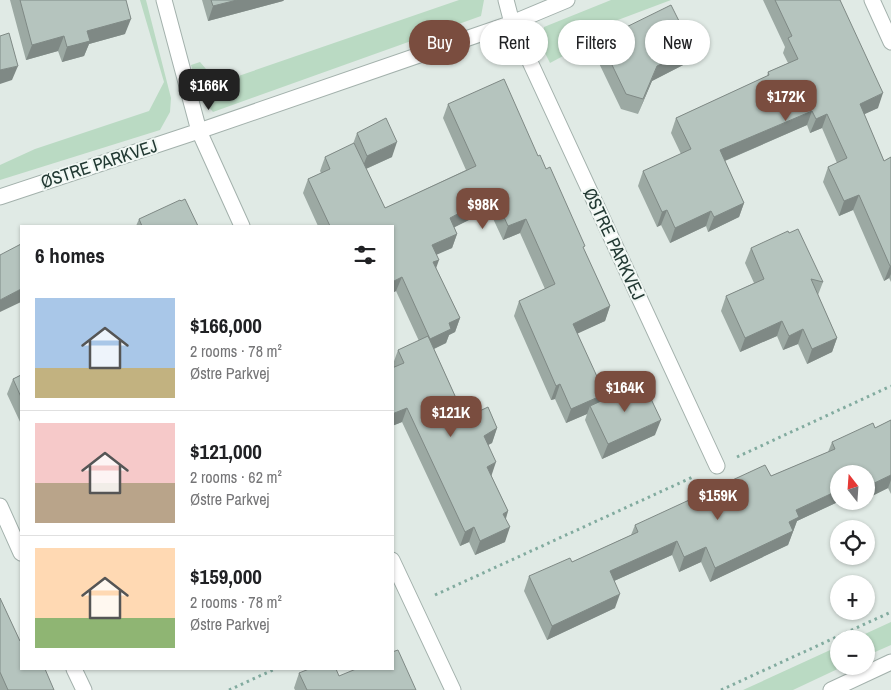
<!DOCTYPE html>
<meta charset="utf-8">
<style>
body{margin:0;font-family:"Archivo Narrow",sans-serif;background:#f2f2f2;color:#202124;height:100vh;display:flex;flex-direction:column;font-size:19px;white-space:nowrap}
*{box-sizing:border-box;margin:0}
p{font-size:16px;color:#757577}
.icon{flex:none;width:28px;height:28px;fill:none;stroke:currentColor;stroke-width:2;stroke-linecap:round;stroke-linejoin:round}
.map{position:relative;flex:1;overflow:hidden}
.panel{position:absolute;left:20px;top:225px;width:374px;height:445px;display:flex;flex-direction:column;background:#fff;border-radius:0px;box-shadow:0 1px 4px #0004}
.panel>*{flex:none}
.guide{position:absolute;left:409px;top:20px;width:406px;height:45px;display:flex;gap:10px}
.needle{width:32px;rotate:343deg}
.controls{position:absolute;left:830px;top:465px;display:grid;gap:10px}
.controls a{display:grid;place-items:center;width:45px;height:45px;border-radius:50%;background:#fff;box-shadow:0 1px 4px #0004;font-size:25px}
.price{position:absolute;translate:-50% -42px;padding:0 11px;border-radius:10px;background:#7a4d3f;color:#fff;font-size:16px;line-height:32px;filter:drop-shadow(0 1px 2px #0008)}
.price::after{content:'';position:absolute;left:50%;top:30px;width:15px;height:11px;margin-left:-8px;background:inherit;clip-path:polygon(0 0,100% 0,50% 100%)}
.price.selected{background:#222;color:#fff}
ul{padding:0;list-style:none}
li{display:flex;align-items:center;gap:15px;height:125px;padding:0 15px}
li+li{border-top:1px solid #e0e0e0}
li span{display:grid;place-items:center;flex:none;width:140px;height:100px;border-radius:0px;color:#555}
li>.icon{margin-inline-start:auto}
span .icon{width:60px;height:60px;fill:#fffc;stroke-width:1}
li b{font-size:21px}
h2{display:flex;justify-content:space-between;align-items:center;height:60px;padding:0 15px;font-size:21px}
.pill{padding:0 18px;border-radius:22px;background:#fff;box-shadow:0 1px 4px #0004;font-size:18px;line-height:45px}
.pill.selected{background:#7a4d3f;color:#fff}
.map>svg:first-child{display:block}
</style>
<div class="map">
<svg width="891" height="690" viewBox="0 0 891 690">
<rect width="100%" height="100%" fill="#e0eae5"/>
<path fill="#badac3" d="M140,0H146L171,98L170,112L160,130L0,180V165L35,149L149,111L164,82Z
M459,0H484L481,16L213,112L200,97L191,65L200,62L218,83Z
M611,0H671L578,35L560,50L565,55L550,63L542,47L544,27Z
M891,622V645L866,656V639H854Z
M839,646V666H844L793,690H743Z"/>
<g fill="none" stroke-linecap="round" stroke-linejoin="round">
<defs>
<path id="minor" d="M164,0L199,131L242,226
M506,0L512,23L717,466
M872,0L891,42
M0,197L199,131L512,23L567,0
M0,506L21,553
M392,560L453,690
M74,669L84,690
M831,690L891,662"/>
</defs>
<use href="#minor" stroke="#a3b1ac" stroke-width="17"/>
<path stroke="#82ab9f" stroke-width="3" stroke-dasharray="2.5 4" stroke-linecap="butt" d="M737,457L891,386
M435,595L695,476
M229,690L275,669
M721,690L891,612"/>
<use href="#minor" stroke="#fff" stroke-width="15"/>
</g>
<path fill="#9ca9a3" d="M10,0H126L125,34L89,44L84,56L62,62L58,51L26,60Z
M202,0H284L283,1L208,21Z
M763,0H840L878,108L864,114L884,161L891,157V282L889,278L884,281L853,210L839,216L823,182L828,167L837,163L822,128L810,133L807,125L725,161L744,203L739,217L708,232L706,226L670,243L661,225L657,227L638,186L643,171L681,154L671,133L676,118L767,76L768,72L788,63L783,53L785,47Z
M600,40L693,49L687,63L652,81L638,114L621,109L595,55Z
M448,104L538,156L584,250L610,306L605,321L577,333L603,400L655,435L602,459L585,420L587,414L566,423L555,399L551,400L514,316L519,301L545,289L520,233L503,240L489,210L454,227L457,234L452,248L436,254V268L460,318L455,332L449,335L446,343L434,349L465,418L497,428L492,443L488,445L491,475L508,511L506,519L505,542L475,555L469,542L460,546L402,422L392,426V368H394L393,364L398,350L419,341L396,291L392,293V226H318L303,193L308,179L321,173L320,171L325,157L353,144L357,133L392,157L366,169L385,208L466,170L443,118Z
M139,219L198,226H136Z
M751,248L823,282L818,295L837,338L832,352L807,364L798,344L783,350L777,336L740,352L721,311L726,296L754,283L745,263Z
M21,375V424L7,394L13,379Z
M891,420V494L888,488L866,499V474H839V501H840L797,521L788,545L710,582L701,562L679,572L672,555L614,581L615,608L547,640L524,591L529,576L572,562L631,535L635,525L771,476L828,452L832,442L875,428Z
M847,501H861L849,507Z
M0,598L20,641L54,690H0Z
M299,673L339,676L416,690H295L294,688Z"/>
<path fill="#7f8985" d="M237,0H284L283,1L208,21L213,6Z
M131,19L125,34L89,44L84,56L62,62L67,47L87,31Z
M64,36L58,51L26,60L32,45Z
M693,49L687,63L652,81L638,114L657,66Z
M18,66L12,80L0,84V70Z
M883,93L878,108L854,119L860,104Z
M812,111L807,125L715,165L720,150Z
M827,114L822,128L810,133L816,119Z
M397,142L392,157L361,171L367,156Z
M494,195L489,210L445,232L450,218Z
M859,195L853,210L839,216L844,201Z
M744,203L739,217L708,232L714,217Z
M667,210L661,225L657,227L662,212Z
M711,211L706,226L670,243L675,228Z
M526,219L520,233L503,240L508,226Z
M457,234L452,248L427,259L432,245Z
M439,260L434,274L433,262Z
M890,266H891V274L889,278L884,281Z
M402,277L396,291L392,293V282Z
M21,289V302L0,312V300Z
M610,306L605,321L568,338L573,324Z
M460,318L455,332L449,335L446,343L425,353L430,339L449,323Z
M782,321L777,336L740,352L745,338Z
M803,329L798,344L783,350L789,336Z
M837,338L832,352L807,364L812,349Z
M560,384L555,399L551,400L556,386Z
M605,394L600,408L590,406L587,414L566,423L571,409Z
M407,408L402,422L392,426V414Z
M661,420L655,435L602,459L608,444Z
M497,428L492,443L478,450L484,436Z
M496,462L491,477L487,467Z
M891,475V480L888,488L866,499V487Z
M839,490V501H840L797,521L788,545L710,582L715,568L796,510Z
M851,501H861L849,507Z
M508,511L503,526V514Z
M474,527L469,542L460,546L465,532Z
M510,527L505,542L475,555L480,541Z
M677,541L672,555L605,585L610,571Z
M706,547L701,562L679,572L684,557Z
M620,594L615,608L547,640L552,626Z"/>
<path fill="#b5c4be" stroke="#7f8985" d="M20,0H126L131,19L87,31L90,41L67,47L64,36L32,45Z
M211,0H237L213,6Z
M775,0H840L883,93L860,104L884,161L891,157V266H890L859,195L844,201L828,167L847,158L827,114L816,119L812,111L720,150L744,203L714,217L711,211L675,228L667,210L662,212L643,171L691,149L676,118L769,75L768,72L798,59L788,38L792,36Z
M671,5L693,49L657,66L643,99L626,94L600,40Z
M9,33L18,66L0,70V36Z
M504,79L538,156L540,155L546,169L550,167L585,246L583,247L610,306L573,324L605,394L571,409L560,384L556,386L519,301L555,284L526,219L508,226L494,195L450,218L457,234L432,245L439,260L433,262L460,318L449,323L451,329L430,339L402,277L392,282V226H330L308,179L330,169L325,157L354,143L385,208L476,166L448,104Z
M386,118L397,142L367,156L357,133Z
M185,199L198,226H142L139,219L180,200L181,201Z
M798,229L823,282L811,279L837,338L812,349L803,329L789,336L782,321L745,338L726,296L764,279L751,248L788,231L789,233Z
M21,244V289L0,300V255Z
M428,336L465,418L488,407L497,428L484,436L496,462L487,467L508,511L503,514L510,527L480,541L474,527L465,532L407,408L392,414V368L404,363L398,350Z
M21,375V397L13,379Z
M643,382L661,420L608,444L590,406Z
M891,420V475L866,487V474H839V490L796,510L799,517L789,522L793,531L715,568L706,547L684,557L677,541L610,571L620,594L552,626L529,576L570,558L572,562L638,532L635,525L765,465L771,476L835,449L832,442L873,423L875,428Z
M0,598L20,641L21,640V669H45L54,690H8L0,672Z
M398,650L416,690H307L299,673L309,669H336L339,676L356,669H392V652Z"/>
<g text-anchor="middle" stroke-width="4" stroke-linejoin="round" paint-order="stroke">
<g font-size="18" fill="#223933" stroke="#f0f7f3">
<text transform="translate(99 164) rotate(-18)" y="6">ØSTRE PARKVEJ</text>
<text transform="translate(614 244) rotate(65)" y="6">ØSTRE PARKVEJ</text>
</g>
</g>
</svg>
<div class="controls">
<a><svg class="needle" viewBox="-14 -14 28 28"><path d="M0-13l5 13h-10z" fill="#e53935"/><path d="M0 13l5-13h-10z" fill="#757577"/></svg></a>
<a><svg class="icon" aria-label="locate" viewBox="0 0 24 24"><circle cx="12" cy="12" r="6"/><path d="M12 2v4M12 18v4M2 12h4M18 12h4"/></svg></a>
<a>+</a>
<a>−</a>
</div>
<b class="price selected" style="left:209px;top:111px">$166K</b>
<b class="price" style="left:786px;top:122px">$172K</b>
<b class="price" style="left:483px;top:230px">$98K</b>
<b class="price" style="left:625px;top:413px">$164K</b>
<b class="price" style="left:451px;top:438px">$121K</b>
<b class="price" style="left:718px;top:521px">$159K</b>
<div class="guide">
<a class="pill selected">Buy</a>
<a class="pill">Rent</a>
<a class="pill">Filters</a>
<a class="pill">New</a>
</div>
<section class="panel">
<h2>6 homes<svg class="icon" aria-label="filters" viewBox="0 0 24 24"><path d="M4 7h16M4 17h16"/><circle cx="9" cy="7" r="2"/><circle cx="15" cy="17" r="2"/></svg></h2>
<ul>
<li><span style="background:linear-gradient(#a9c7e8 70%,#c2b280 0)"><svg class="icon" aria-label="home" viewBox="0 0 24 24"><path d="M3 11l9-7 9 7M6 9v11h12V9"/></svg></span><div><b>$166,000</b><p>2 rooms · 78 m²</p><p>Østre Parkvej</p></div></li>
<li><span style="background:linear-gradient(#f6c9c9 60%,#b9a48a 0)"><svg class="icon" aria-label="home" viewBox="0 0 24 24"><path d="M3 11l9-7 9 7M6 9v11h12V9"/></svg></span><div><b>$121,000</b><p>2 rooms · 62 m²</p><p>Østre Parkvej</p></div></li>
<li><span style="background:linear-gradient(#ffd9b3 70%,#8fb573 0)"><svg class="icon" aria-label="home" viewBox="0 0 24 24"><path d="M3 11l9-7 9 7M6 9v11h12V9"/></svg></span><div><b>$159,000</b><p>2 rooms · 78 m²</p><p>Østre Parkvej</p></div></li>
</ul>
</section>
</div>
